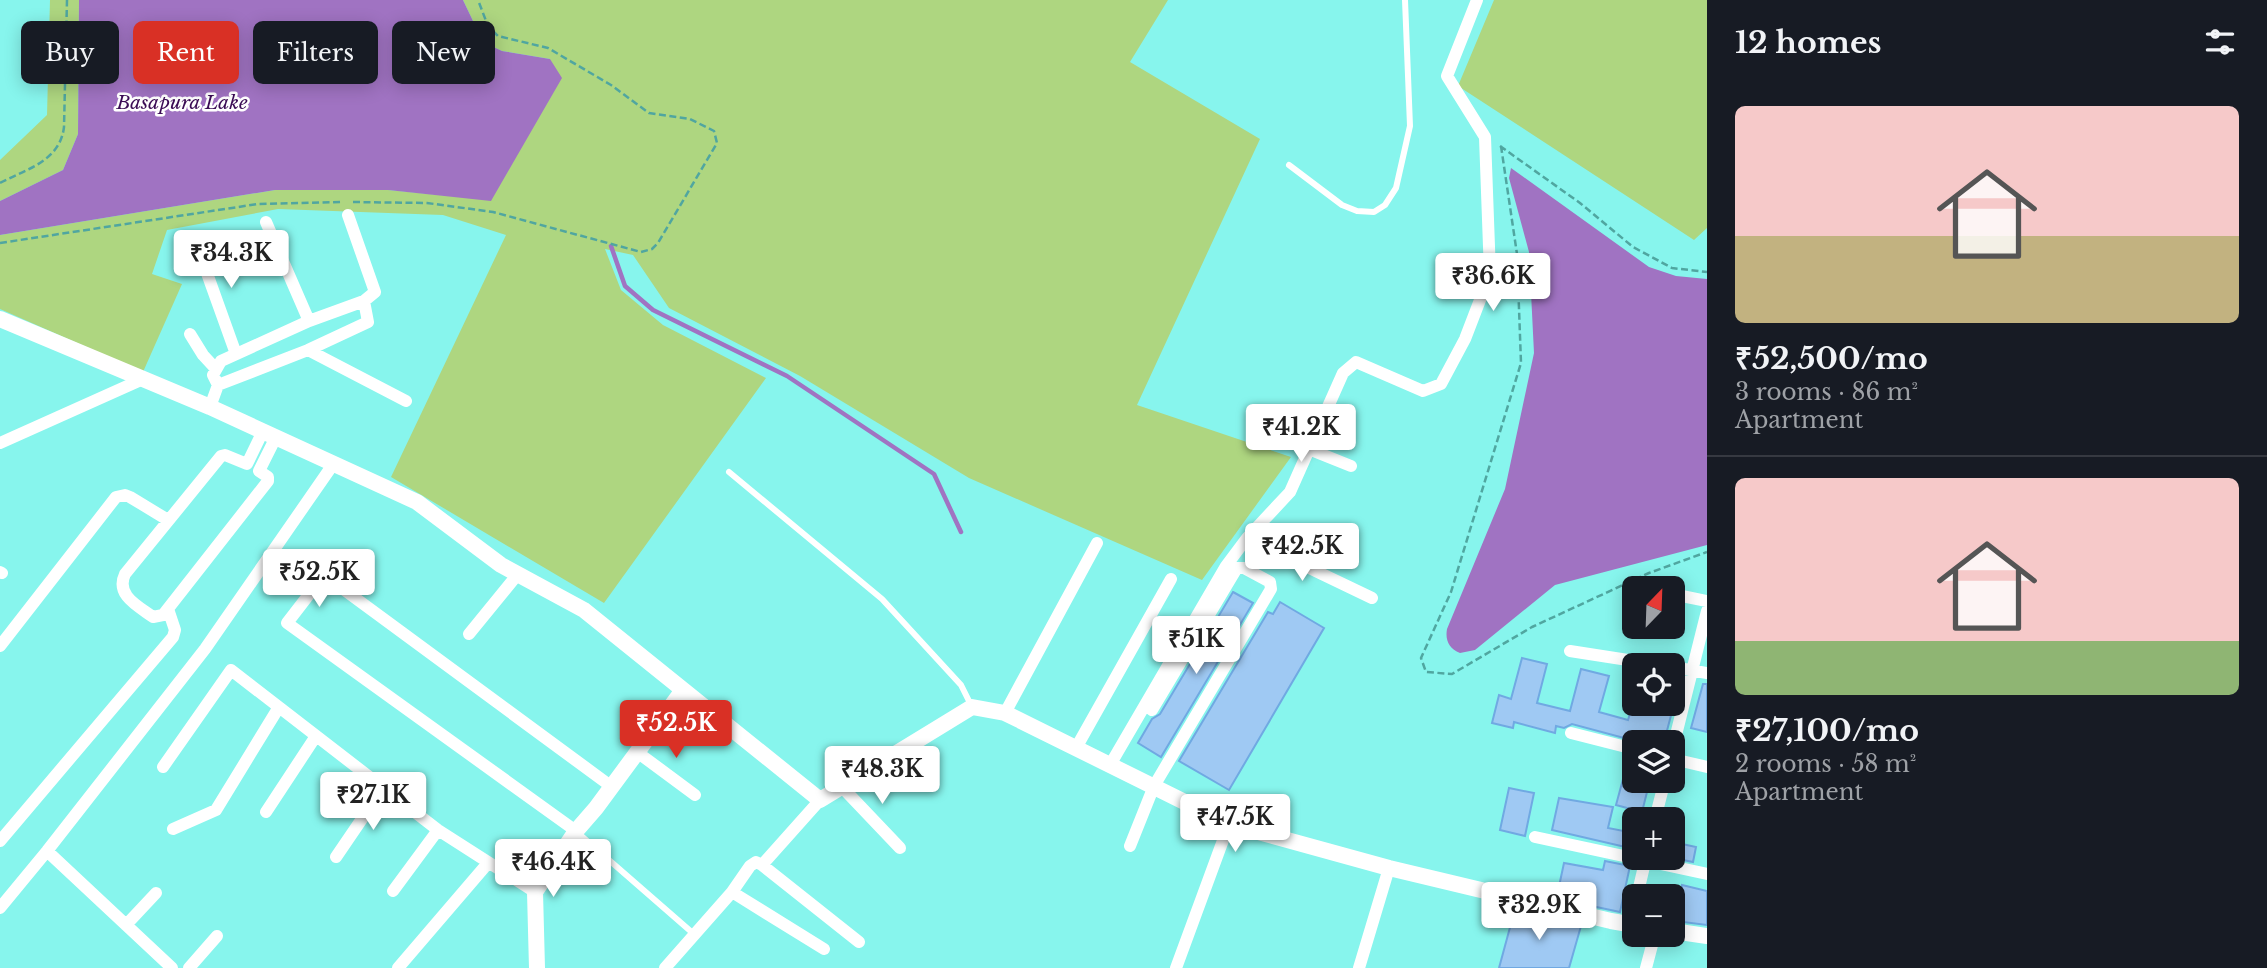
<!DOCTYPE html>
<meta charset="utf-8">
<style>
body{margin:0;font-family:"Libre Baskerville",serif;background:#242831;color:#f1f3f6;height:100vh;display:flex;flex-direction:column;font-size:26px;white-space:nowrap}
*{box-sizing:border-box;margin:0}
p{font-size:23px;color:#9ea1a6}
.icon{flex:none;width:38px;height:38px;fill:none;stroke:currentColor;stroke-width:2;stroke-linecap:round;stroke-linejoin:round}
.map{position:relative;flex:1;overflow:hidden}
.drawer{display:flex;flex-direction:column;background:#171b24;width:560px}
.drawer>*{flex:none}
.guide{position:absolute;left:21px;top:21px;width:665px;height:63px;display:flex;gap:14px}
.needle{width:46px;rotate:23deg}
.controls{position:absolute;left:1622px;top:576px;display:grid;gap:14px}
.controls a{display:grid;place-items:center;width:63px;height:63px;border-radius:10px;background:#171b24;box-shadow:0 4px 18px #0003;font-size:35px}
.price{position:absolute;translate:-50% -60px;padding:0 16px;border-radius:7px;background:#fff;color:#222;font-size:23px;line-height:46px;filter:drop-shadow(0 2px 4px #0008)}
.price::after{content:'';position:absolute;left:50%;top:42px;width:21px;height:16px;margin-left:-10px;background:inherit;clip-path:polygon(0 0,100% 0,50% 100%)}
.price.current{background:#d93025;color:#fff}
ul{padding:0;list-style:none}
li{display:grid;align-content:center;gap:14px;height:371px;padding:0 28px}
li+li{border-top:2px solid #363941}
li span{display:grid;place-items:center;height:217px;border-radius:10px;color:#555}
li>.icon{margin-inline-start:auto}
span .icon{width:126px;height:126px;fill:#fffc;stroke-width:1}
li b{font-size:30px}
h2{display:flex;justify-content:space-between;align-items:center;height:84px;padding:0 28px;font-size:30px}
.tag{padding:0 24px;border-radius:10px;background:#171b24;box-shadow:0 4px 18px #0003;font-size:24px;line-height:63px}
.tag.current{background:#d93025;color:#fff}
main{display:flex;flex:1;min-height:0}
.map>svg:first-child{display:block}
</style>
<main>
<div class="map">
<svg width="1707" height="968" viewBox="0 0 1707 968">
<rect width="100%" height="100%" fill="#87f5ed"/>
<path fill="#aed680" d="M50,0H79L78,134L63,170L0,201V160L47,115Z
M463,0H1168L1130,62L1260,139L1137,405L1291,457L1202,580L969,478L800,376L669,308L633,255L605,249L621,290L663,325L766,378L604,603L391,477L506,235L443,215L278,209L167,230L152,274L182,284L143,372L0,309V235L275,190H388L491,200L550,59L502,51L483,42Z
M1494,0H1707V228L1694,240L1458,86Z"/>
<path fill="#a073c2" d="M79,0H463L483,42L502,51L550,59L562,78L491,201L388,190H275L0,235V201L63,170L78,134Z
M1511,168L1649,267L1676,276L1707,279V545L1555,585L1475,650L1460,653C1449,649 1445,640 1447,629L1505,489L1534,353L1529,252L1509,178Z"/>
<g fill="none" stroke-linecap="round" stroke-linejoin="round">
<path stroke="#a073c2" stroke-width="4.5" d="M611,246L625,286L653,310L787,376L934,474L961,532"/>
</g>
<path fill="#9fc9f3" stroke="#70a9e2" stroke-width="2" d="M1233,592L1253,603L1161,757L1138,743L1152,719L1160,714Z
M1280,602L1324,628L1229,790L1179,761L1268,612L1273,614Z
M1522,658L1547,664L1537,703L1570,711L1581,669L1609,676L1599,712L1628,720L1633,704H1674L1664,742H1639L1572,724L1564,728L1556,726L1555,733L1514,722L1513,728L1492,723L1499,695L1511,699Z
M1703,684H1707V732L1691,728Z
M1629,757L1634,758V780H1650L1642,812L1616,805Z
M1509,788L1534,793L1525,836L1500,830Z
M1559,798L1613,807L1608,828L1634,833V849L1552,830Z
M1673,842L1696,847L1693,862L1673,858Z
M1605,861L1630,866L1620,912L1587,905L1589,897L1558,891L1564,863L1603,870Z
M1682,885L1707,891V925L1675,921Z
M1515,909L1581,926L1569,968H1499Z"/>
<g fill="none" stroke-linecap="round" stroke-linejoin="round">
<path stroke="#50a6a0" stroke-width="2.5" stroke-dasharray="7 3.5" stroke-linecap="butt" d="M1500,146L1580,203L1633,247L1672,268L1707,272
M1501,146L1517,254L1521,363L1451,592L1421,658L1426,672L1452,674L1532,627L1649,573L1707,552
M0,183C27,169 60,161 64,127L67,0
M353,202L427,203L493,212L641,252L652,249L658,243L717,143L714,131L690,119L649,113L611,85L548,48L498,36L488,26L478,0
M0,243L258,204L343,202"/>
<path stroke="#fff" stroke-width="6" d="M1289,165L1342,205L1357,211L1374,212L1385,205L1396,188L1410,126L1405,0
M729,472L882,599L961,685L971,705
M578,833L695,935"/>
<path stroke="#fff" stroke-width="12" d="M348,215L375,292L364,301
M266,222L309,321
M194,237L236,354
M190,334L203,355L215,368
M308,350L406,401
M210,407L218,385L213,375L221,361L309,321L364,301L368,322L308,350L218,385
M263,431L247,464L225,455L221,456L125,574C115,595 138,606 153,617L163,615L268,481V477L259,471L276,437
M1264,431L1351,466
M0,443L143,379
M1247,538L1372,598
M0,572L2,573
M1682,596L1707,601
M469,634L518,574
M0,646L116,497L125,495L130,497L168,520
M1570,651L1660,665
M1673,667L1707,673
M1005,713L1097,543
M1571,733L1634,749
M1673,747L1707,611
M1076,748L1171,579
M637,752L695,795
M1673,759L1707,767
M1110,765L1226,566L1247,538L1290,492L1343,373L1356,362L1423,391L1441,384L1465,339L1490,274L1485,137L1447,76L1477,0
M163,767L231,670L438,830L535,892
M841,786L900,848
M266,812L316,736
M1655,819L1665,780
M173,829L216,810L279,707
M576,831L287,623L324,575L612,787
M1535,837L1707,874
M0,841L173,637L175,630L168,609
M1130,846L1154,786L1271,589L1270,582L1244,568H1237L1152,710
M47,851L172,968
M336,857L383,788
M762,865L820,800
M393,891L438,830
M732,892L824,949
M1637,896L1646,858
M0,908L47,851L205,649L334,463
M1630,924L1634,906
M126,925L156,893
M189,968L217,936
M398,968L488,863
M665,968L732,892L750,866L756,862L762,865L859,942
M1176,968L1229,824
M1359,968L1389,868
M1646,968L1655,934"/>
<path stroke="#fff" stroke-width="16" d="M0,319L210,407L417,502L501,565L584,610L820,800L972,707L1005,713L1229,824L1389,868L1611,921L1634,925
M1673,931L1707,936
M537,968L535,892L576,831L596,808L683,690"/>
</g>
<g text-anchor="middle" stroke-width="5" stroke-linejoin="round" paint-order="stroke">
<g font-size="19" font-style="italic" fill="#3b0c55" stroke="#fff">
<text x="182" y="109">Basapura Lake</text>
</g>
</g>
</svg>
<div class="controls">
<a><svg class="needle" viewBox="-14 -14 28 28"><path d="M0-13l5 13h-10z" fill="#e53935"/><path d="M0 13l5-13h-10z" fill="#9ea1a6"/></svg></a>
<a><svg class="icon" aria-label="locate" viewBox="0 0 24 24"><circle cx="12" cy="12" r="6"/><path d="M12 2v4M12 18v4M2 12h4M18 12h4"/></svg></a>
<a><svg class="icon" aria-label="layers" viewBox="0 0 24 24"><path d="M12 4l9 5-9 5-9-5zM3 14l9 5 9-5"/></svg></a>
<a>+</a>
<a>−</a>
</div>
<b class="price" style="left:231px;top:290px">₹34.3K</b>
<b class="price" style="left:1493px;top:313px">₹36.6K</b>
<b class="price" style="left:1301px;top:464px">₹41.2K</b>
<b class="price" style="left:1302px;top:583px">₹42.5K</b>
<b class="price" style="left:319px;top:609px">₹52.5K</b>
<b class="price" style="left:1196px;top:676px">₹51K</b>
<b class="price current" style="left:676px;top:760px">₹52.5K</b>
<b class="price" style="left:882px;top:806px">₹48.3K</b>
<b class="price" style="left:373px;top:832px">₹27.1K</b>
<b class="price" style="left:1235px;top:854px">₹47.5K</b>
<b class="price" style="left:553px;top:899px">₹46.4K</b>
<b class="price" style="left:1539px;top:942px">₹32.9K</b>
<div class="guide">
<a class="tag">Buy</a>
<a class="tag current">Rent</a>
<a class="tag">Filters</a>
<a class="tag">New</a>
</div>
</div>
<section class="drawer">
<h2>12 homes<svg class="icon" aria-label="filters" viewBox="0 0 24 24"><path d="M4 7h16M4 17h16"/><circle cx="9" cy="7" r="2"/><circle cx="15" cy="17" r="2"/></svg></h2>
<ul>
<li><span style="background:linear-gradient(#f6c9c9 60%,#c2b280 0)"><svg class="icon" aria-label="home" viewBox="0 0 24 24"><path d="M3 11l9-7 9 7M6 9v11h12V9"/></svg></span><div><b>₹52,500/mo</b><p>3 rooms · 86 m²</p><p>Apartment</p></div></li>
<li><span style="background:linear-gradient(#f6c9c9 75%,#8fb573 0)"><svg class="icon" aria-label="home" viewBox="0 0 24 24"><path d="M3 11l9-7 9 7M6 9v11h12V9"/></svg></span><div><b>₹27,100/mo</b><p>2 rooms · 58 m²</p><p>Apartment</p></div></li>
</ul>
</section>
</main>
